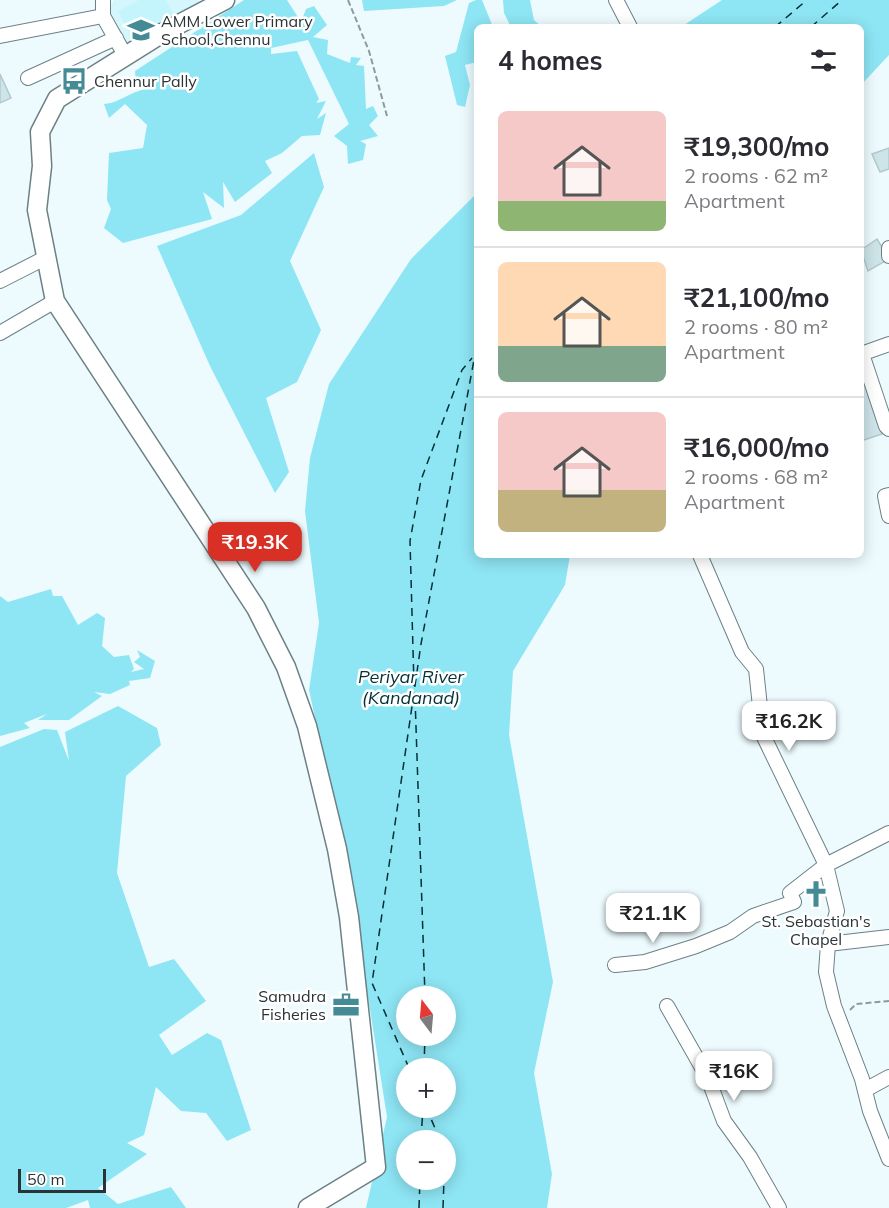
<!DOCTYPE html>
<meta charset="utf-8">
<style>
body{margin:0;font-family:Mulish,sans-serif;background:#f7f7f7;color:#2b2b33;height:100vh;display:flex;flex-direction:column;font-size:22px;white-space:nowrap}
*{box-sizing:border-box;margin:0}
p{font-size:20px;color:#7c7c81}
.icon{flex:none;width:33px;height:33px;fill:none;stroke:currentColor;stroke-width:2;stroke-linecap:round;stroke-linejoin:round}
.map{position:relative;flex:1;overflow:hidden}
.sheet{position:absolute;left:474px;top:24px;width:390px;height:534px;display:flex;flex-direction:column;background:#fff;border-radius:9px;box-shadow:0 3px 15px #0003}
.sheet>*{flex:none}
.needle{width:39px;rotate:344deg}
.buttons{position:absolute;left:396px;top:986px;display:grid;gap:12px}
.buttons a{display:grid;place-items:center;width:60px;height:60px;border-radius:50%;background:#fff;box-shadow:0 3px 15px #0003;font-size:30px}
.scale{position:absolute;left:18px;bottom:15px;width:88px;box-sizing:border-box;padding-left:6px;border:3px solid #2a3335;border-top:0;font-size:16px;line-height:21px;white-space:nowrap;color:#2a3335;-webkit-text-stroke:4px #fff;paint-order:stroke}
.price{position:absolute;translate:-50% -51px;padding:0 14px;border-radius:12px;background:#fff;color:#222;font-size:20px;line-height:39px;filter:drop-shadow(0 2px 3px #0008)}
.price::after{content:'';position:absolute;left:50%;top:36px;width:18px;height:14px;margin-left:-9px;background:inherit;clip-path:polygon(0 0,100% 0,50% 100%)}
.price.selected{background:#d93025;color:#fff}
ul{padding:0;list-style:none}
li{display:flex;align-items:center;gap:18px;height:150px;padding:0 24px}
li+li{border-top:2px solid #e1e1e2}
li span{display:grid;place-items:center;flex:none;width:168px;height:120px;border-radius:9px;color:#555}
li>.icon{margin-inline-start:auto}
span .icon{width:72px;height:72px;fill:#fffc;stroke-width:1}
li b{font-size:26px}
h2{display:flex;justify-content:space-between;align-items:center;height:72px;padding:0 24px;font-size:26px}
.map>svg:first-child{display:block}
</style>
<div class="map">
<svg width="889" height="1208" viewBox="0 0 889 1208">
<rect width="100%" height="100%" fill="#edfbfe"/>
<path fill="#d5f6fc" d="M114,0H198L202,7L130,49L108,11Z"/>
<path fill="#c4f4fc" d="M139,0H166L174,16L133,40L118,11Z"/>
<path fill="#8ee5f4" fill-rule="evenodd" d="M244,0H287L301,22L306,9L314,6L327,25L313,37L328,40L327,54L350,63L351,57L361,58L356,65L364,66L366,109L373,106L378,116L369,125L378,136L360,141L366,144L363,160L348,164L347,146L334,136L349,124L308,40L271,48V54L297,51L319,99L316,103L326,101L317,119L326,113L320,135L302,136L282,153L265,161L272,173L235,202L223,182L224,208L203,192L212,219L123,243L104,228L111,209L107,200L109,153L143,148L147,125L125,104L109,118L104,104C120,103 129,92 146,89L136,84L135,71Z
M362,0H457L444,6L364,11Z
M476,0H482L493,27H477V62L465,65L470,85L465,107L457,105L445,56L456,52L469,3Z
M503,0H530L534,20L542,27H511L504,13Z
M722,0H889V55L861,85V27H681Z
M314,153L324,187L290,261L321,330L297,382L266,398L289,472L275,493L210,366L157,246L241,215Z
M477,193V555H570L565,585L513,671L509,735L553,982L534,1073L552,1174L547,1208H366L387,1117L348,870L309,690L319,623L305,511L310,458L329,384L411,259ZM406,996H446V1035H406ZM406,1068H446V1107H406ZM406,1140H446V1179H406Z
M51,589L53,596H62L78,625L97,613L105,618L102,646L114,657L129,655L134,669L131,672L144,669L134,662L140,657L137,650L155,661L150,678L129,681L130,685L110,694L94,692L102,696L69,720H38L47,714L24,723L30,728L0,736V596L8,602Z
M118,706L157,728L161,745L126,776L117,873L149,967L174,959L206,1001L159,1035L172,1055L207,1033L221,1040L251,1130L227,1141L206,1113L181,1111L156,1087L144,1135L127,1143L147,1154L98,1188L118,1204L171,1187L186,1208H90L88,1200L66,1208H0V747L44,729L57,730L69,761L65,732Z"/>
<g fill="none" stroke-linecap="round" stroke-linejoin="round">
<path stroke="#043137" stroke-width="1.5" stroke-dasharray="8 6" stroke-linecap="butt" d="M775,27L807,0
M811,27L842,0
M414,686L410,541L421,480L462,370L472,358
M415,697L425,996
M409,1068L372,983L421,644L477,344
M424,1068L425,1035
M426,1107L440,1140
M421,1140L423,1107
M419,1208L420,1179
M443,1208L444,1179"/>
</g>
<path fill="#cde4e8" stroke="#b3c9cd" stroke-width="1.5" d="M0,74L11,98L0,103Z
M889,148V169L880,172L872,154Z
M877,239L889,259L868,271L861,250Z
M861,370L882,434L861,441Z"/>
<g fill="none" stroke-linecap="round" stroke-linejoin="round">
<defs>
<path id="minor" d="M103,0V16
M616,0L630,27
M0,36L103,16L126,57
M28,78L116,38
M889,248V256
M0,281L47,257
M0,333L55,301
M861,354L889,344
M862,354L886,426L889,429
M889,495L885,496L889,516
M700,555L742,652L756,669L763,735L826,865L837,911L828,944L826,972L834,1006L862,1079L870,1111L889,1159
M828,944L889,937
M615,965L645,962L696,946L730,932L753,916L794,902L790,893L826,865L889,833
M667,1006L708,1078L724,1121L750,1157L779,1208
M865,1090L889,1077"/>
<path id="tertiary" d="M225,0L164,32L57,99L40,132L42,166L37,210L55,301L256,608L286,667L307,726L337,849L349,917L376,1167L308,1208"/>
</defs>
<use href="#minor" stroke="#6c8185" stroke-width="16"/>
<use href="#tertiary" stroke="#6c8185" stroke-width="21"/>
<path stroke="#8f9a9d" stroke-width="2" stroke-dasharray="6 3" stroke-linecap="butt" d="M348,0L369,51L387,116
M850,1010L856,1004L889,1001"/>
<use href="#minor" stroke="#fff" stroke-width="14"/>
<use href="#tertiary" stroke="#fff" stroke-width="18"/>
</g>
<defs>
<symbol id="school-bare" viewBox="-9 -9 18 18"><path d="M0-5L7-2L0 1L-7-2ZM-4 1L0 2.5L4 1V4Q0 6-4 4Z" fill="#458b96" stroke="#fff" stroke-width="2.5" paint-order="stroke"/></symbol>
<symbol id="bus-bare" viewBox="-9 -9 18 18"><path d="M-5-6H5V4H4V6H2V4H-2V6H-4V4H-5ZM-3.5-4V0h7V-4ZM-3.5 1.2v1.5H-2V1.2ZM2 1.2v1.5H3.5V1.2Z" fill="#458b96" stroke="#fff" stroke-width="2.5" paint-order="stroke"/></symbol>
<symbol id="church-bare" viewBox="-9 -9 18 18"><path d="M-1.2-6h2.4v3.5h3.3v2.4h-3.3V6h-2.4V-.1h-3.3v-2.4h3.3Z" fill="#458b96" stroke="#fff" stroke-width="2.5" paint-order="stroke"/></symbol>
<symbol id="office-bare" viewBox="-9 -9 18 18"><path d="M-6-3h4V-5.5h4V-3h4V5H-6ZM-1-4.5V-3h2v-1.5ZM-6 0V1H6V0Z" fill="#458b96" stroke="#fff" stroke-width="2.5" paint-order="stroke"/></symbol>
</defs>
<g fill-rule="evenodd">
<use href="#school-bare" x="122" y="11" width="38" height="38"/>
<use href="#bus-bare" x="55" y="62" width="38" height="38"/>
<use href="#church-bare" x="797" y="875" width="38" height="38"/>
<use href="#office-bare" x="327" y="986" width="38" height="38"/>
</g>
<g text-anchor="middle" stroke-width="5" stroke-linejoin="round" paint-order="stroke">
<g font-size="16" fill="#2a3335" stroke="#fff" text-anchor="start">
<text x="161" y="27">AMM Lower Primary<tspan x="161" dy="18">School,Chennu</tspan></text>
<text x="94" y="87">Chennur Pally</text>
<text x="816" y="927" text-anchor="middle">St. Sebastian's<tspan x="816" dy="18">Chapel</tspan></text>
<text x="326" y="1002" text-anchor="end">Samudra<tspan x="326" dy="18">Fisheries</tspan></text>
</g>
<g font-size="18" font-style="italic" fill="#043137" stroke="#fff">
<text x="411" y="683">Periyar River<tspan x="411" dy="21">(Kandanad)</tspan></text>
</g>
</g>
</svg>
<div class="buttons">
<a><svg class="needle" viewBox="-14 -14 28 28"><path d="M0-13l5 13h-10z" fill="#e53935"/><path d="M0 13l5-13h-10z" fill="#7c7c81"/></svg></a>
<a>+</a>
<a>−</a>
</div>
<div class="scale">50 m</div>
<b class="price selected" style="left:255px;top:573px">₹19.3K</b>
<b class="price" style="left:789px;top:752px">₹16.2K</b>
<b class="price" style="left:653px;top:944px">₹21.1K</b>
<b class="price" style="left:734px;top:1102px">₹16K</b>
<section class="sheet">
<h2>4 homes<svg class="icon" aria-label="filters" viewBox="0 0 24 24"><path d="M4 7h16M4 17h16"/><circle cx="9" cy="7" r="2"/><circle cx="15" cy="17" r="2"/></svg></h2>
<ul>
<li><span style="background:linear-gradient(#f6c9c9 75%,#8fb573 0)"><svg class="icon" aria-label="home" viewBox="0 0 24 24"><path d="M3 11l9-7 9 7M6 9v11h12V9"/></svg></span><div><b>₹19,300/mo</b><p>2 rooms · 62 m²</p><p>Apartment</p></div></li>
<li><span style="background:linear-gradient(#ffd9b3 70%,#7fa58c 0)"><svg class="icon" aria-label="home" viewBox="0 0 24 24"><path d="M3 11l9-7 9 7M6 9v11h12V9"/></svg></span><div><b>₹21,100/mo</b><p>2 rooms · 80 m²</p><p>Apartment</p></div></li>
<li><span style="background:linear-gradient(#f6c9c9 65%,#c2b280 0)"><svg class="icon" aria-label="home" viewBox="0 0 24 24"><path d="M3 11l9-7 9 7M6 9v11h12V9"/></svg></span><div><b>₹16,000/mo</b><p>2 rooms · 68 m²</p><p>Apartment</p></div></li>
</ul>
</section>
</div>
